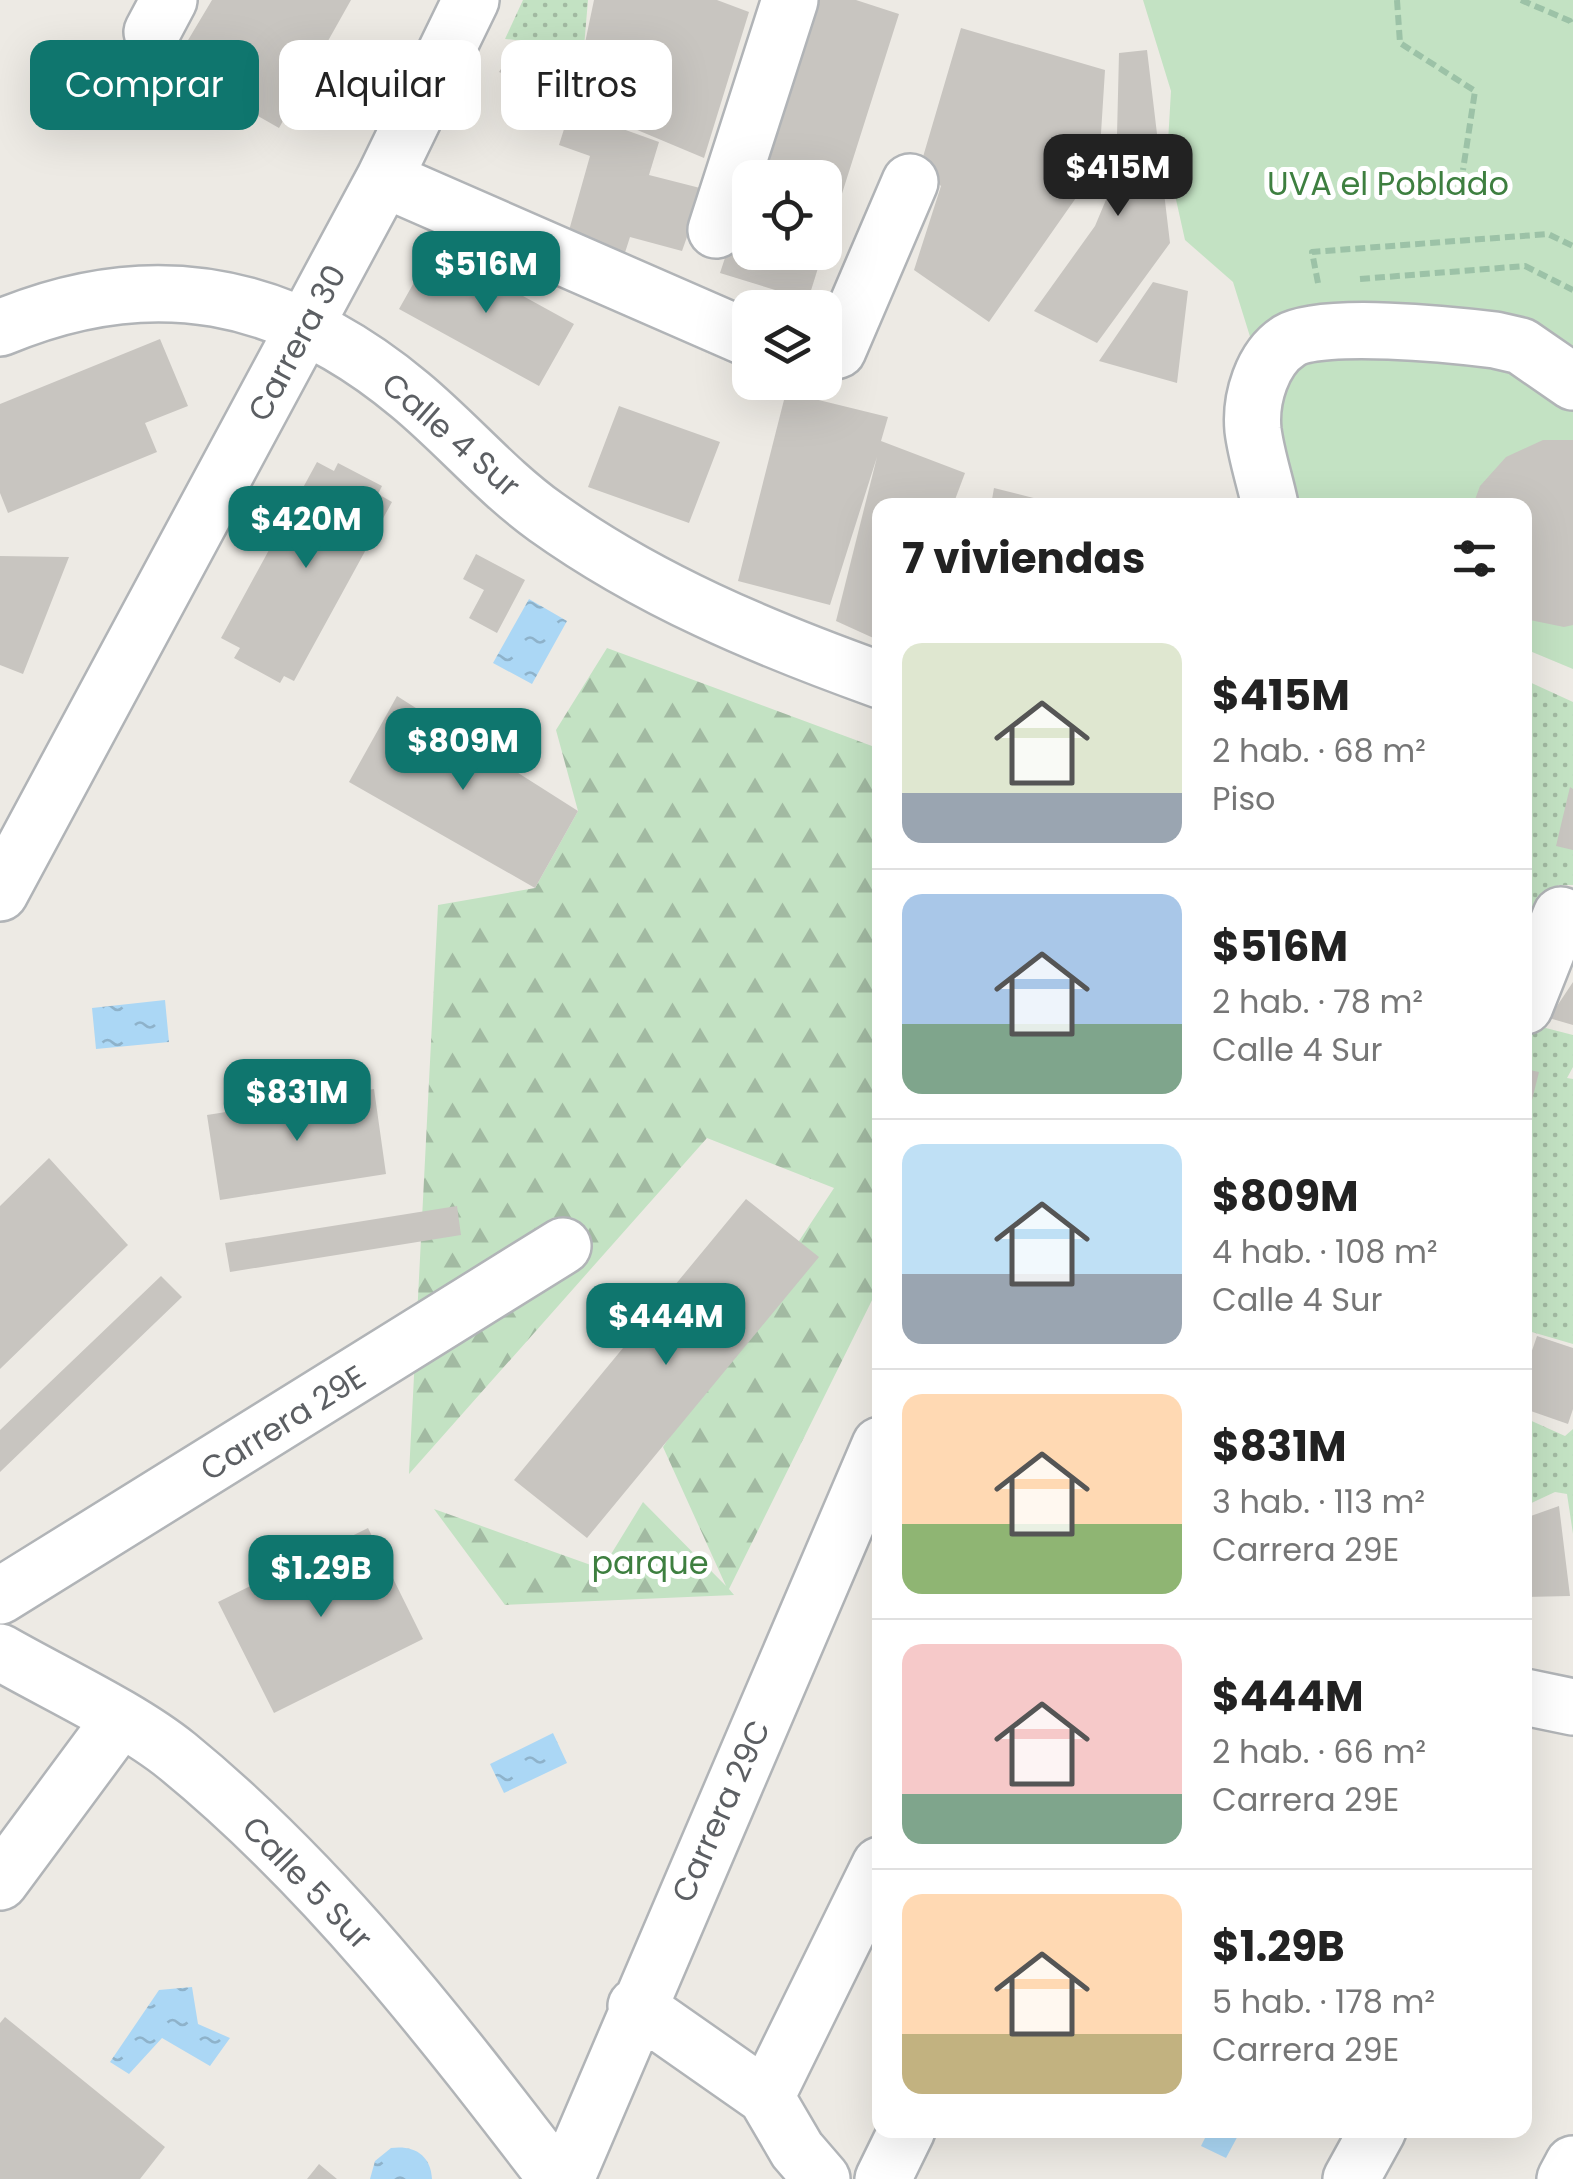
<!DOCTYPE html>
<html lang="es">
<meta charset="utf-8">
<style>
body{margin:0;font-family:Poppins,sans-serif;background:#f6f6f6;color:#222;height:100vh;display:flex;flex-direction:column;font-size:38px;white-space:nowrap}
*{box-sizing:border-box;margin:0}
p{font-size:32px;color:#767676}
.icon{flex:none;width:55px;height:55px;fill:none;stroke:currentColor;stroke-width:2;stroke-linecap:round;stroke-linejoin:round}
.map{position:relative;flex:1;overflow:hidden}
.side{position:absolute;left:872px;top:498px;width:660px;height:1640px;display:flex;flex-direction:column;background:#fff;border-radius:20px;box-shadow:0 10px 40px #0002}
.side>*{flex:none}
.guide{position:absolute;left:30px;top:40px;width:692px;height:90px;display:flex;gap:20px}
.controls{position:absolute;left:732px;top:160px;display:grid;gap:20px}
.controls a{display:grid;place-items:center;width:110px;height:110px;border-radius:20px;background:#fff;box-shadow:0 10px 40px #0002;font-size:50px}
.price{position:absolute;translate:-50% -85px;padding:0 22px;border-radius:20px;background:#0f766e;color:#fff;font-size:32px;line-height:65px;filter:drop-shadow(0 2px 5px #0008)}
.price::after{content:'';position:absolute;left:50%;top:60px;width:30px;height:22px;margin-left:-15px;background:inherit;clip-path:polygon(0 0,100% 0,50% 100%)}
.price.selected{background:#222;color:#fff}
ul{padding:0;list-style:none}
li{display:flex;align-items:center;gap:30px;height:250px;padding:0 30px}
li+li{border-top:2px solid #e0e0e0}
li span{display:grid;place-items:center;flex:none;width:280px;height:200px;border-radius:20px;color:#555}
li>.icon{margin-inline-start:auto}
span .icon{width:120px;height:120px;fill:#fffc;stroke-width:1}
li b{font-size:42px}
h2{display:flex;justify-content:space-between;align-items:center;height:120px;padding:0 30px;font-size:42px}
.tag{padding:0 35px;border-radius:20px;background:#fff;box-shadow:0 10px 40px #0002;font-size:35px;line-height:90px}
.tag.selected{background:#0f766e;color:#fff}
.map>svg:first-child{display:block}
</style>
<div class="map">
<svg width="1573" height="2179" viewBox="0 0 1573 2179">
<defs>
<pattern id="grass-dots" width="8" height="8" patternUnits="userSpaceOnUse" patternTransform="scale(2.5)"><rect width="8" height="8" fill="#c3e2c3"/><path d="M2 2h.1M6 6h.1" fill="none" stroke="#a2baa2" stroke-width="1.8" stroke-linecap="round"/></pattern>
<pattern id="forest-firs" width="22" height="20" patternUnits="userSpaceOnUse" patternTransform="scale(2.5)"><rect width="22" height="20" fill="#c3e2c3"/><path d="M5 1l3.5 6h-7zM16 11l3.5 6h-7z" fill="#a2baa2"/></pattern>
<pattern id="water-ripples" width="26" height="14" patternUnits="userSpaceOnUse" patternTransform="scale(2.5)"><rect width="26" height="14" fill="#abd7f5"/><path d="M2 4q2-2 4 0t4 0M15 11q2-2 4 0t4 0" fill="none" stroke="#8eb2ca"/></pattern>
</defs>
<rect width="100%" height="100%" fill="#edeae4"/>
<path fill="url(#grass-dots)" d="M523,0H588L584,47L505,39Z
M1525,680L1573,702V885H1558L1525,974Z
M1573,935L1572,964L1538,1026L1573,1035V1067L1567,1078L1573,1079V1344L1525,1330V1042L1564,937Z
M1525,1418L1565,1436L1573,1429V1534L1567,1494L1555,1492L1525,1506Z"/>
<path fill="url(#forest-firs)" d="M607,648L880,749V1284L729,1589L734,1595L505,1605L434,1509L602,1569L643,1502L726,1586L663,1447L834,1188L707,1138L409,1474L438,905L535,888L578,811L556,730Z"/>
<path fill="#c3e2c3" d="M1143,0H1573V669L1525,649V505H1291L1262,375L1233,282L1185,240L1167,159L1171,91Z"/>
<path fill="url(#water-ripples)" d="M529,599L567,621L532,684L493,663Z
M165,1000L169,1042L96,1049L92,1008Z
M553,1733L567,1763L504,1793L490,1764Z
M192,1987L198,2024L230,2038L210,2066L162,2038L129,2074L110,2062L159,1990Z
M1209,2130H1241L1226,2158L1201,2146Z
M391,2148C414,2145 431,2155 432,2179H370L375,2161Z"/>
<path fill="#c8c5c0" d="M212,0H351L279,128L172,67Z
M594,0H717L749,12L704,158L499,72L514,50L581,62Z
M807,0H856L899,14L826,244L825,178H751Z
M961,28L1105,70L1099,165L989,322L914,270L941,186L920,167Z
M1147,50L1170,243L1097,343L1034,311L1095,226L1116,176L1119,53Z
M570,110L659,142L649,175L704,189L682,251L630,237L622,262L568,234L590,156L559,145Z
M750,182V252H823L808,300L720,273Z
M434,247L574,324L539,386L399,309Z
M1153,282L1188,291L1177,383L1099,361Z
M160,339L188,406L145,423L157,452L8,513L0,493V404Z
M786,392L888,417L881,441L965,473L953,505H880V641L836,621L877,457L830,605L738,581Z
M619,406L720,442L689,523L588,487Z
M1543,440H1573V625L1564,627L1525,619V505H1473L1480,486L1506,457Z
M317,462L334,471L338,463L382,486L378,494L392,502L294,681L284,676L280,683L234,658L240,648L221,638Z
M994,488L1057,504V505H991Z
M476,554L525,580L497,633L469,618L484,590L463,579Z
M0,556L69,557L23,674L0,665Z
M397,696L578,811L535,888L349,782Z
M1570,787L1573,789V850L1556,846Z
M1573,982V1025L1549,1018Z
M1525,1069L1539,1072L1526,1124L1525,1123Z
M374,1089L386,1174L220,1200L207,1115Z
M49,1158L128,1245L0,1369V1206Z
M746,1199L819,1257L587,1538L514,1480Z
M457,1206L461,1235L230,1272L225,1243Z
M161,1276L182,1297L0,1472V1430Z
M1537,1336L1573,1348V1409L1568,1424L1525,1409V1371Z
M1559,1506L1570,1596L1525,1597V1513L1528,1517Z
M368,1528L423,1639L274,1713L218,1602Z
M5,2017L165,2147L140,2179H0V2023Z
M319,2164L337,2179H307Z"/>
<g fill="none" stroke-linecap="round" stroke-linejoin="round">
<defs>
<path id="minor" d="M152,32L169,0
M384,179L750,339
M716,230L790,0
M0,328C152,264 286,291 410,395C457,434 497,482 546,517C648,590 763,638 880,680
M825,354L838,350L910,182
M1270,505C1265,481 1256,455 1253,430C1250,399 1262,358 1289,341C1322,321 1454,335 1495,340L1521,346L1573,382
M0,893L384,179L471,0
M1525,1006L1561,915
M0,1596L563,1246
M0,1652C54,1683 130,1718 177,1756C325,1877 441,2028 557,2179
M1525,1697L1573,1707
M0,1882L119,1721
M636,2006L766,2097L797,2150L822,2179
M766,2097L880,1865
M566,2179L880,1445
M883,2179L907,2130
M1351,2179L1378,2130
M1565,2179L1573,2164"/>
</defs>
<use href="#minor" stroke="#b1b4b7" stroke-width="60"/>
<path stroke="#9cc2a7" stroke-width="6" stroke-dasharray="10 5" stroke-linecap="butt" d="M1397,0L1400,43L1475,91L1463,170
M1521,0L1570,21L1573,27
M1360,279L1525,266L1573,290
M1318,283L1312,252L1548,234L1573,246"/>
<use href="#minor" stroke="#fff" stroke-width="55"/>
</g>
<g text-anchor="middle" stroke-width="10" stroke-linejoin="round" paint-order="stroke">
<g font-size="32" fill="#3e7f40" stroke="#fff">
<text x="1388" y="195">UVA el Poblado</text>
<text x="650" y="1574">parque</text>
</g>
<g font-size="32" fill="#5c5f63" stroke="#fff">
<text transform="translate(297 343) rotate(-62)" y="11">Carrera 30</text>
<text transform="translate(451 435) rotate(41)" y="11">Calle 4 Sur</text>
<text transform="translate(283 1423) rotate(-32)" y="11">Carrera 29E</text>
<text transform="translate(721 1811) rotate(-66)" y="11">Carrera 29C</text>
<text transform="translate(307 1883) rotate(46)" y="11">Calle 5 Sur</text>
</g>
</g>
</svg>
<div class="controls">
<a><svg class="icon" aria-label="locate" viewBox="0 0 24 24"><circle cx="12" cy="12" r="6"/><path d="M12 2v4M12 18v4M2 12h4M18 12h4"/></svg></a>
<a><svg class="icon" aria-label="layers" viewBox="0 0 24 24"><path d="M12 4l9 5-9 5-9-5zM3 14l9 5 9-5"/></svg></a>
</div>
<b class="price selected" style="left:1118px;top:219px">$415M</b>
<b class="price" style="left:486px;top:316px">$516M</b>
<b class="price" style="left:306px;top:571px">$420M</b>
<b class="price" style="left:463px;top:793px">$809M</b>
<b class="price" style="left:297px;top:1144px">$831M</b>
<b class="price" style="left:666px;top:1368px">$444M</b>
<b class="price" style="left:321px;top:1620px">$1.29B</b>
<div class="guide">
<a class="tag selected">Comprar</a>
<a class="tag">Alquilar</a>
<a class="tag">Filtros</a>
</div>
<section class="side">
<h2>7 viviendas<svg class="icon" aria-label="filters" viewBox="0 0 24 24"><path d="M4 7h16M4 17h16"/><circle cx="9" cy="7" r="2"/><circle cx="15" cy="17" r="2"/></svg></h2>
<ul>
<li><span style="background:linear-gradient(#dfe7d0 75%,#9aa5b1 0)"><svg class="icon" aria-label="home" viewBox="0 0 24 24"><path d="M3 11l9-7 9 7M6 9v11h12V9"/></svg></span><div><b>$415M</b><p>2 hab. · 68 m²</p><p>Piso</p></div></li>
<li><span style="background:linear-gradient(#a9c7e8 65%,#7fa58c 0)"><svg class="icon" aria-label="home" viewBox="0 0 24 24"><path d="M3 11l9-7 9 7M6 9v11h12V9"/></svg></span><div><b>$516M</b><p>2 hab. · 78 m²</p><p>Calle 4 Sur</p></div></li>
<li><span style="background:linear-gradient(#bfe0f5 65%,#9aa5b1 0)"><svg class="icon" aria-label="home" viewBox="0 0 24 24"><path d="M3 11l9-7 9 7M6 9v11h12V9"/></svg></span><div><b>$809M</b><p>4 hab. · 108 m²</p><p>Calle 4 Sur</p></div></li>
<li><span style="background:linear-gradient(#ffd9b3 65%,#8fb573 0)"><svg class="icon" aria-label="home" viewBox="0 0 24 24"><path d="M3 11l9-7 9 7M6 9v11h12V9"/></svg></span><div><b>$831M</b><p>3 hab. · 113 m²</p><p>Carrera 29E</p></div></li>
<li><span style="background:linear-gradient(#f6c9c9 75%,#7fa58c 0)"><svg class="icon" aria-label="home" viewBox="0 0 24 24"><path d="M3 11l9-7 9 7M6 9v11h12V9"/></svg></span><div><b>$444M</b><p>2 hab. · 66 m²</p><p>Carrera 29E</p></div></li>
<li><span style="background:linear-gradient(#ffd9b3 70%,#c2b280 0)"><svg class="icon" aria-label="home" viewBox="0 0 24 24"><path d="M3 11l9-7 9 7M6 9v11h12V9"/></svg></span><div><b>$1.29B</b><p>5 hab. · 178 m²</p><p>Carrera 29E</p></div></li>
</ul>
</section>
</div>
